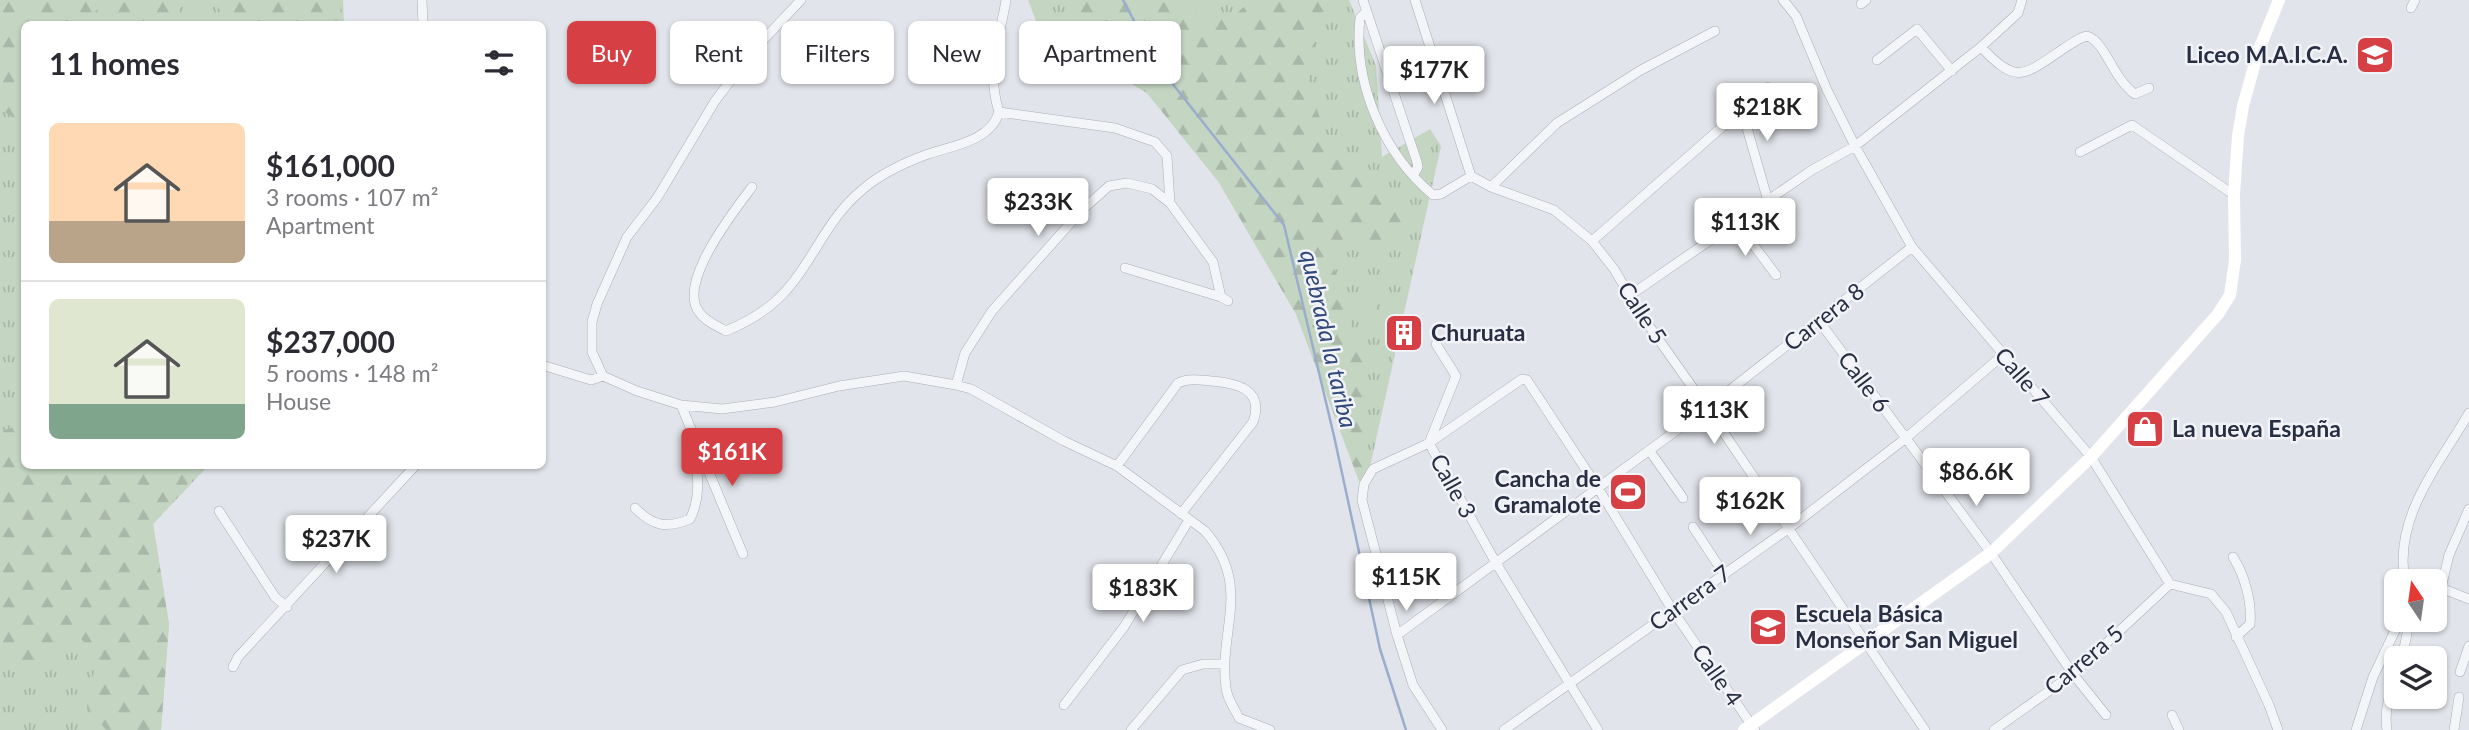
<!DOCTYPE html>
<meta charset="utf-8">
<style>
body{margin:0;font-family:Lato,sans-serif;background:#f2f2f3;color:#2b2b33;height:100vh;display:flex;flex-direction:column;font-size:26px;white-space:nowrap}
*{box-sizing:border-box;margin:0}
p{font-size:23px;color:#7c7c81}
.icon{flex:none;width:38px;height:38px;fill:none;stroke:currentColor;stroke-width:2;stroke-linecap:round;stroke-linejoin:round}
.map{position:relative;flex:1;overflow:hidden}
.drawer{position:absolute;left:21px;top:21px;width:525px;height:448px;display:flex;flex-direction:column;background:#fff;border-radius:10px;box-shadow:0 2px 5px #0004}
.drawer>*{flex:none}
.top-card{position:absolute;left:567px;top:21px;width:665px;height:63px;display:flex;gap:14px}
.needle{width:46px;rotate:347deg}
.tools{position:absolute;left:2384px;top:569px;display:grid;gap:14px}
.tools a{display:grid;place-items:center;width:63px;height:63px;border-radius:10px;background:#fff;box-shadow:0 2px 5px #0004;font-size:35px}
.price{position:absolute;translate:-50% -60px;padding:0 16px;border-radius:7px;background:#fff;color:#222;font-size:23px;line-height:46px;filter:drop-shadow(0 2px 4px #0008)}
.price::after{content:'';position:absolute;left:50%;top:42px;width:21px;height:16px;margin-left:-10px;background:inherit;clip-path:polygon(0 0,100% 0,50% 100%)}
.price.on{background:#d64045;color:#fff}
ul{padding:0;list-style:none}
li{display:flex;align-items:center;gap:21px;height:175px;padding:0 28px}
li+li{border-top:2px solid #e1e1e2}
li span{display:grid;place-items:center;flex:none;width:196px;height:140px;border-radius:10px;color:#555}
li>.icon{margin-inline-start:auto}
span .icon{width:84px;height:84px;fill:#fffc;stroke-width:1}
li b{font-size:30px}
h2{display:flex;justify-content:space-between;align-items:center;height:84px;padding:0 28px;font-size:30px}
.tag{padding:0 24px;border-radius:10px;background:#fff;box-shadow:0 2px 5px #0004;font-size:24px;line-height:63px}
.tag.on{background:#d64045;color:#fff}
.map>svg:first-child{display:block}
</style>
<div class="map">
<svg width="2469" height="730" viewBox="0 0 2469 730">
<defs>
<pattern id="grass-tufts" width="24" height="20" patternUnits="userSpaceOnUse" patternTransform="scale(1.75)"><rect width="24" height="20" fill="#c4d5c2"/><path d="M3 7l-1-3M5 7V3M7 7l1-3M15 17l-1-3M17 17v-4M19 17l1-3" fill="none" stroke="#a8b7a8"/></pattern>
<pattern id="forest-firs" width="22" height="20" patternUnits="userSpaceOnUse" patternTransform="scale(1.75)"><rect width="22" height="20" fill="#c4d5c2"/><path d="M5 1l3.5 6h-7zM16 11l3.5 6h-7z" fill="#a8b7a8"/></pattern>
</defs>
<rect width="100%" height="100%" fill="#e1e4ea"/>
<path fill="url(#grass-tufts)" d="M0,0H343L344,24H24V466H208L153,524L169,624L161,730H0Z
M1028,0H1349L1376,66L1382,157L1430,129L1441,146L1364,494L1296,314L1218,181L1147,93L1039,29Z"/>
<path fill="url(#forest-firs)" d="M0,0H193L180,7L173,24H123L119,13L101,8L70,24H24V122L7,114L0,105Z
M204,0H340L341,24H227L217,5Z
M1062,0H1185C1194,14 1218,27 1234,15C1240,11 1245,5 1251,0H1322L1326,11L1315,39L1309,69V84L1324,131L1339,155L1362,172L1383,194L1396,199L1405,221L1389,254L1360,241L1330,255L1344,298L1350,326L1358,338L1368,378L1364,494L1296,314L1218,181L1147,93L1066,42L1081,28Z
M24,417V466H204L153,524L169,624L161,730H106L87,706L89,685L97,665L90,647L75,634L57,640L43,656L25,662H0V432L19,425Z"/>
<path fill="#c4d5c2" d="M1370,290L1382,324L1364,331L1352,297Z"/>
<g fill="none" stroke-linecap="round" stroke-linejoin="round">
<path stroke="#9aadcc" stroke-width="2.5" d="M1123,0L1157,64L1284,225L1334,436L1380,649L1406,730"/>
<defs>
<path id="minor" d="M422,0L423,24
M801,0L753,51L715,101L657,198L627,237L597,304L592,322V352L603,376L637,391L681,405L722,409L775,402L839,386L904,376L956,385L971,389L1064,441L1117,466L1205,531C1253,587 1218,629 1226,688C1227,699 1235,709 1239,718L1270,730
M1363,0L1417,162L1418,167L1414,174
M1415,0L1471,176L1491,187L1554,210L1592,241L1614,269L1640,313L1707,408L1925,730
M1783,0L1796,16L1827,90L1855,146L1912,247L2091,457L2170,584L2211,594L2226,612L2269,705L2278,730
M1861,4L1866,0
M2411,8L2415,0
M1366,12L1360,18C1353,83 1383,153 1433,195L1441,194L1471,176
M1981,47C2017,85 2023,76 2063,49C2071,44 2078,38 2087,36C2105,41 2113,79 2135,94L2149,88
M1877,60L1917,29L1952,71
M1768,87L1741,107L1768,201
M999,112C986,70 999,42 1006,0
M2080,152L2132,125L2234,195
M752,187C734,211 677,283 699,312C705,321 717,326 726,331C745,323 765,312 780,297C812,265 826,219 862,190C880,174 906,162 928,154C952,146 991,141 999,112L1115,128L1155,142L1167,156L1170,203L1213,262L1221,297L1228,301
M1491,187L1557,123L1641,70L1715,31
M1737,223L1776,275
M1592,241L1722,127
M1125,268L1221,297
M1629,296L1812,170L1855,146L1981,47L2018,13L2022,0
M1819,321L1991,553L2073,674L2106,715
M1436,344L1456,376L1429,443L1496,563L1598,730
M542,365L591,380L603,376
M956,385L965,353L992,311L1082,210L1109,186L1127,183L1152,189L1170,203
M681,405L743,554
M1649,450L1683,498
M1117,466L1178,383C1189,378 1200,380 1211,381C1236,383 1265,389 1253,422L1181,514
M635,508C653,526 666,529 690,519C703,494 696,468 694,441
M2469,509L2449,555L2441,588L2469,599
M219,511L275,597L287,607
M1693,527L1724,574
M2233,557C2245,576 2252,602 2250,624L2236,637
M2405,581C2393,517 2439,465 2469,413
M1397,635L1707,408L1912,247
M2402,658L2407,634V620
M233,667L238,657L415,466
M2460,672L2469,646
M1064,705L1124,627L1189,520
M2172,715L2179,730
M1131,730L1182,670L1203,664H1224
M1442,730L1413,685L1397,635L1362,500L1364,484L1373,469L1429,443L1522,379L1527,380L1598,488L1673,611L1755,730
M1504,730L1788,529L1906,438L2003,355
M1994,730L2073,674L2170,584
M2356,730L2373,677L2400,620
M2387,730C2384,710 2389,696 2396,678
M2454,730L2459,697"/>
</defs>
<use href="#minor" stroke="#aaaeb8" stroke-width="10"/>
<use href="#minor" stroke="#f4f5f8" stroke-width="9"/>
<path stroke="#fff" stroke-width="12" d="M1744,730L1991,553L2091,457L2218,314L2230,295L2235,260L2234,195L2238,136L2243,106L2258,52L2279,0"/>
</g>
<defs>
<symbol id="school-square" viewBox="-11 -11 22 22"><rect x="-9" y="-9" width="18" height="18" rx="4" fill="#d64045" stroke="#f1f3f8"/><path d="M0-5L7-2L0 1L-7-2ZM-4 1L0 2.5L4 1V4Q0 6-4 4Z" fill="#fff"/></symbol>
<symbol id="building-square" viewBox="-11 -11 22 22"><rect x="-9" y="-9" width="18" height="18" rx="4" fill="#d64045" stroke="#f1f3f8"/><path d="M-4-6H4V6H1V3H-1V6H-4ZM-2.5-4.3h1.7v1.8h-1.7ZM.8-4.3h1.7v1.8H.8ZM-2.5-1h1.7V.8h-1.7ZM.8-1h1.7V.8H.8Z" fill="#fff"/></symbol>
<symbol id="shop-square" viewBox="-11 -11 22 22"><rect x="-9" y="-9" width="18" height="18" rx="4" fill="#d64045" stroke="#f1f3f8"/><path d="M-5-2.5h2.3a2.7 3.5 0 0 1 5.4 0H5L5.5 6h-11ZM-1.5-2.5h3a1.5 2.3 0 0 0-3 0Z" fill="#fff"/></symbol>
<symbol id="stadium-square" viewBox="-11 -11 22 22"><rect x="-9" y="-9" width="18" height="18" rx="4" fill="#d64045" stroke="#f1f3f8"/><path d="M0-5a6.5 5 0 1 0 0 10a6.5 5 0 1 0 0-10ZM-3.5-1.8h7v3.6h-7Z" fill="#fff"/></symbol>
</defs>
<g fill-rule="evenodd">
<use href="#school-square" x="2353" y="33" width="44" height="44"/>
<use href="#building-square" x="1382" y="311" width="44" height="44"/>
<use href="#shop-square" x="2123" y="407" width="44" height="44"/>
<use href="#stadium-square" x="1606" y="470" width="44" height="44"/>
<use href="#school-square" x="1746" y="605" width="44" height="44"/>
</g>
<g text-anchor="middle" stroke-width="5" stroke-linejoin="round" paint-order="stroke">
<g font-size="23" font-weight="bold" fill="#282f43" stroke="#f1f3f8" text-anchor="start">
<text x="2348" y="63" text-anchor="end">Liceo M.A.I.C.A.</text>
<text x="1431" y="341">Churuata</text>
<text x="2172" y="437">La nueva España</text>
<text x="1601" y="487" text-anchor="end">Cancha de<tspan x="1601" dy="26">Gramalote</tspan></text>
<text x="1795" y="622">Escuela Básica<tspan x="1795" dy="26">Monseñor San Miguel</tspan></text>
</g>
<g font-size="23" fill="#282f43" stroke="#f1f3f8">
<text transform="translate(1642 313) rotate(57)" y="8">Calle 5</text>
<text transform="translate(1824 317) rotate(-38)" y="8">Carrera 8</text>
<text transform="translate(2022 377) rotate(49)" y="8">Calle 7</text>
<text transform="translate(1864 382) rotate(53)" y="8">Calle 6</text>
<text transform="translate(1453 486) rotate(61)" y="8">Calle 3</text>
<text transform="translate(1690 598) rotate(-36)" y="8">Carrera 7</text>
<text transform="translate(2084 660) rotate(-40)" y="8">Carrera 5</text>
<text transform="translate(1717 675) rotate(55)" y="8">Calle 4</text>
</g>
<g font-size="24" font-style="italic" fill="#30487a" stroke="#f1f3f8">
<text transform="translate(1328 339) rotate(77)" y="8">quebrada la tariba</text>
</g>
</g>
</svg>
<div class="tools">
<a><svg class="needle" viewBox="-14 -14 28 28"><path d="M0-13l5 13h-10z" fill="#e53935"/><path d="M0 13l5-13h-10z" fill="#7c7c81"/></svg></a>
<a><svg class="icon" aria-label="layers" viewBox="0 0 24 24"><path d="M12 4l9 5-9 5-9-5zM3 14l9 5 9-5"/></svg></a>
</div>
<b class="price" style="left:1434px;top:106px">$177K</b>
<b class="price" style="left:1767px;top:143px">$218K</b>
<b class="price" style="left:1038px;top:238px">$233K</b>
<b class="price" style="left:1745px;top:258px">$113K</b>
<b class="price" style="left:1714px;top:446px">$113K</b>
<b class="price on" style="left:732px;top:488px">$161K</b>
<b class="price" style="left:1976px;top:508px">$86.6K</b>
<b class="price" style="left:1750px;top:537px">$162K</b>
<b class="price" style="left:336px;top:575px">$237K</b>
<b class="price" style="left:1406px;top:613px">$115K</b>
<b class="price" style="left:1143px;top:624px">$183K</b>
<div class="top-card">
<a class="tag on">Buy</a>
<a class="tag">Rent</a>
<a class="tag">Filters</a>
<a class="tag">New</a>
<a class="tag">Apartment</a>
</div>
<section class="drawer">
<h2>11 homes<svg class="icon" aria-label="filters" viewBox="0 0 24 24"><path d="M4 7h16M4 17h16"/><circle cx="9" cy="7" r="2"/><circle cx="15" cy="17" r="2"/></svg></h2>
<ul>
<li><span style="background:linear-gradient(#ffd9b3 70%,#b9a48a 0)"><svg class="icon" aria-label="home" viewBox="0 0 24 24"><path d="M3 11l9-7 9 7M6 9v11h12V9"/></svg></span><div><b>$161,000</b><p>3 rooms · 107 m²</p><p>Apartment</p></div></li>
<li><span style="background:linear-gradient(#dfe7d0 75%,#7fa58c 0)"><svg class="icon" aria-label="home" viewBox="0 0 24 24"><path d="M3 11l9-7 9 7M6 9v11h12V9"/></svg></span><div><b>$237,000</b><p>5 rooms · 148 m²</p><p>House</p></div></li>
</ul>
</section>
</div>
